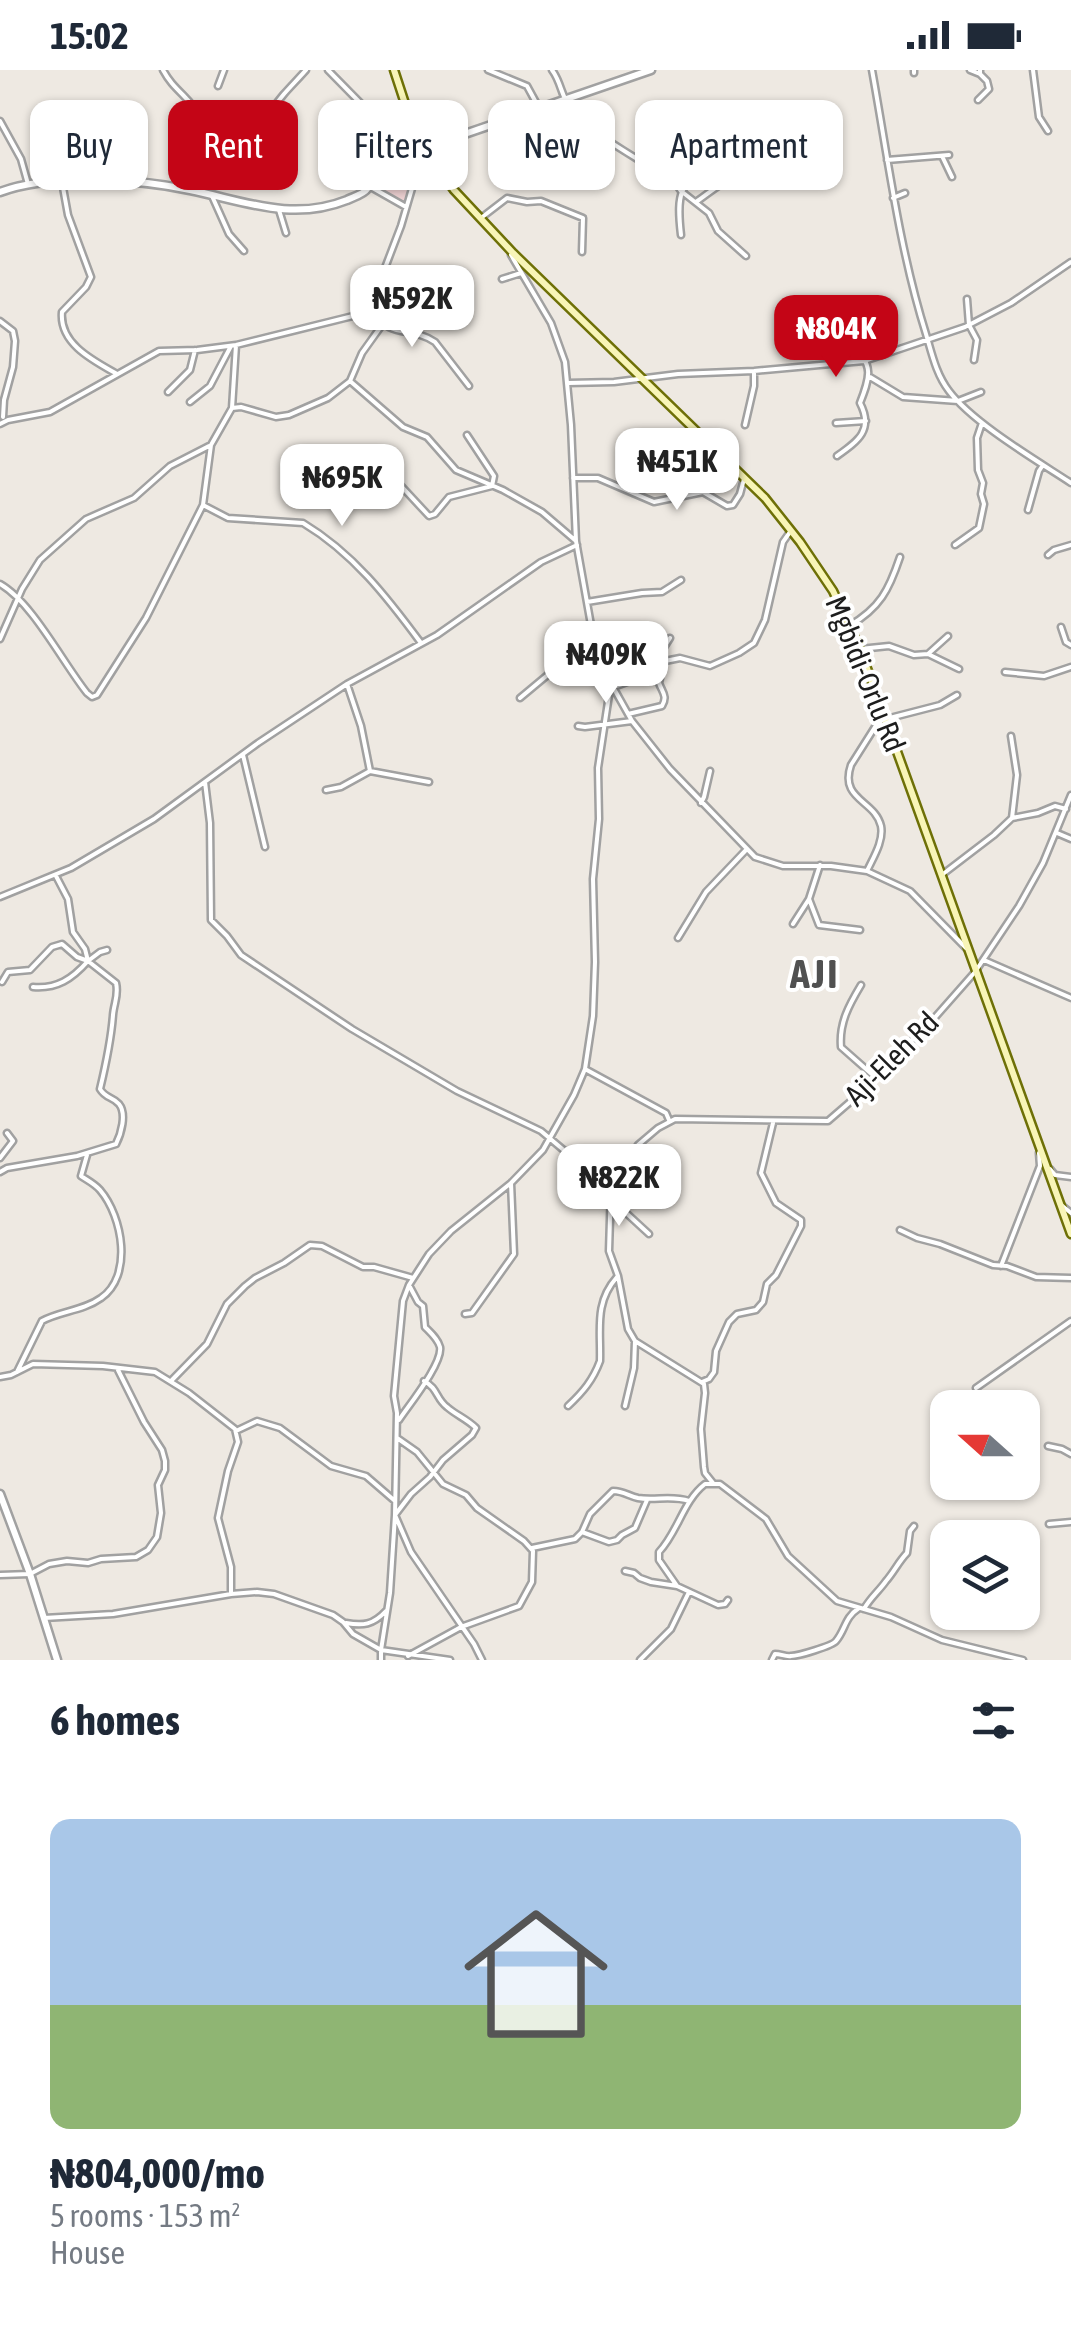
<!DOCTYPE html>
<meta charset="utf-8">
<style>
body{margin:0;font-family:"Asap Condensed",sans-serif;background:#f2f2f3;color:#1f2937;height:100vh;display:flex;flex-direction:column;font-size:38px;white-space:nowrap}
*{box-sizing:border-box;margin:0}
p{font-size:32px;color:#747a83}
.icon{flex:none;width:55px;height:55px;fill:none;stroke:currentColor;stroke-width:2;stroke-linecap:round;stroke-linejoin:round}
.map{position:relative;height:1590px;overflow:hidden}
.side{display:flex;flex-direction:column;background:#fff;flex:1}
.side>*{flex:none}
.hud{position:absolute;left:30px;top:30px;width:1012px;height:90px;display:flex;gap:20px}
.needle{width:65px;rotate:291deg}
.fabs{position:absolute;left:930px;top:1320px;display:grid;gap:20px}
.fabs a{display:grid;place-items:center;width:110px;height:110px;border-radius:20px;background:#fff;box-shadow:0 2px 8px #0004;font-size:50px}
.price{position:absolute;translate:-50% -85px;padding:0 22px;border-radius:20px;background:#fff;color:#222;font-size:32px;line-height:65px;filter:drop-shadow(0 2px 5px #0008)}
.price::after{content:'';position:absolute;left:50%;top:60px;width:30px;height:22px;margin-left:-15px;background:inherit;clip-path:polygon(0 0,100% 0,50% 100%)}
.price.on{background:#c40516;color:#fff}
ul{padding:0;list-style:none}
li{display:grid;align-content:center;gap:20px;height:530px;padding:0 50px}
li span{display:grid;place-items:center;height:310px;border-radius:20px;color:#555}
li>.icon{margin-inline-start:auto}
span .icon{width:180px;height:180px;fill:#fffc;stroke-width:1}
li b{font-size:42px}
h2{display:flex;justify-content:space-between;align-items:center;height:120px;padding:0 50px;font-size:42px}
.chip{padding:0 35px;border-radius:20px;background:#fff;box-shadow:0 2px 8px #0004;font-size:35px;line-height:90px}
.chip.on{background:#c40516;color:#fff}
.status{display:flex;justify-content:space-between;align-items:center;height:70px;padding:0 50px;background:#fff;direction:ltr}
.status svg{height:28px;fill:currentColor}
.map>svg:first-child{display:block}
</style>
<div class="status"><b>15:02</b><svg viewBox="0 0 49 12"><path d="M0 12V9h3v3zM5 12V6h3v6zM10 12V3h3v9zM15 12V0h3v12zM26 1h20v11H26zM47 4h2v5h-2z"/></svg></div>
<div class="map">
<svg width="1071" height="1590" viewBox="0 0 1071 1590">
<rect width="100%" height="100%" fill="#eee9e2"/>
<path fill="#efd2d3" d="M405,35L419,79L418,91L404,135L369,116L367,92L380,53Z"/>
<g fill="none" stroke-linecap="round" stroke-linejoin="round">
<defs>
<path id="minor" d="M163,0C169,11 174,16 183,25C201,43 215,69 226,92
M328,0L380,53
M488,0L527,16L539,38
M552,0C562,13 561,29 573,41C600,71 643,90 676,114L681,121L709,143L718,161L746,186
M872,0C888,88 899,178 926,264C932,284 936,304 949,321C973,353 1036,390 1071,413
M970,0L980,4V0
M1033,0L1039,47L1048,61
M914,3V0
M218,16L224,0
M978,30L989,19L987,11L980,4
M0,51L21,89L28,114
M215,70C251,74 264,48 284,24C291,16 299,8 306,0
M942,86L952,107
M887,90L949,85
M757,102L763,94
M62,112L68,145L91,207L86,217L62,242C59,274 94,291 117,304
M369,116L406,137
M212,126L229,164L244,181
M893,128L905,123
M696,132C715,119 733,101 757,102L760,106
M279,140L286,163
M481,148L507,128L527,132L541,131L583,148L582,182
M681,165C675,114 683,115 720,86L723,62L729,57L737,58L741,56
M511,185L551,253L565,292L571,355L576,471L591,555L613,617L632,651L670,699L755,787L783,796H831L867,801L910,821L966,878
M502,209L521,203
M967,229L969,255L977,270L974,290
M369,239C395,272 407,254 435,272L469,316
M0,251L13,261L15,271L13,297L4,330L3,347
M870,307L903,327L958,331L981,322
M350,311L403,357L427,367L456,400L503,420L542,442L576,471
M568,313L614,312L678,304L754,301L864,291L965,257L1011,233L1071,192
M168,322L190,300L195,280
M190,332L210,316L231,276
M232,338L241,337L276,347L289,345L328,328L350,311L362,283L382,255
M836,353L866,351
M0,354L8,350L50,342L159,281L197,280L236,275L365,243L372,232L401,156L423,81
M745,355L754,316V301
M837,386C858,371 874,360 860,333C869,310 876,292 850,277
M390,404L429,446L435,444L449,427L492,416L494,406L467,365
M573,408H598L654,432L703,422L727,436L733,435L740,424L744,409
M203,435L228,448L303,453C353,483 387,527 421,573
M1028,440L1039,401L1043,395
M955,475L979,458L984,434L981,424L983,413L978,400L977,368L982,353
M1048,485L1054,480L1071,475
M0,514C32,532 63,593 87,623L92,627L97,625L146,548L203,435L211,375L232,338L236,275
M587,532L642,523L662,522L681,510
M849,556C880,538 889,520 900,487
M1061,557L1066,572L1071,575
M0,569L22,519L40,490L86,449L134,428L170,396L209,376
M860,579L889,576L914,585L928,584L948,566
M928,584L959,599
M1005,602L1044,606L1071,597
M347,614L361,656L370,701L429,712
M613,617C626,613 644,607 650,594L680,588L710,596L739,583L754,573L765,550L783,472L790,462
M520,628L550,603L598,580
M628,644L662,636C668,626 662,622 659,613L660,608L654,605L650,594L659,585L670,568
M578,656L585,657L632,651
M1011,666L1017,705L1012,748
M243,685L265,777
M205,712L210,753L211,850L227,866L241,885L352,959L457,1021L541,1061L604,1114L609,1115
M326,720L341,717L370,701
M701,733L704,727L710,701
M1057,763L1071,769
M867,801C873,788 884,771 881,756C875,730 839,730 851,695L875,657L882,650L940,635L957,625
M943,804L994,765L1012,748L1038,743L1055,736L1066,739
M0,827L71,798L154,749L258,673L347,614L437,565L541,492L577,475
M809,829L819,855L860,860
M793,854L809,829L820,795
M678,868L706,822L746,780
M984,890L1071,928
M2,912L8,902L30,900L52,877L62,874L77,887L88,891L100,882L107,880
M861,915C849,935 839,953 841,977L875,1007
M33,917C57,919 72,909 88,891
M585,999L666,1043L669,1050
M0,1088L13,1071L7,1063
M1050,1099L1055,1105L1071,1107
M0,1102L7,1098L77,1086L116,1074C121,1064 127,1044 119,1034C112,1026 106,1029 100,1019C106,994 111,971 113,945C114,933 119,925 116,913L88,891L85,879L73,862L68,829L56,806
M611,1129L649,1164
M1060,1134L1071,1143
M900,1160L917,1168L940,1174L993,1195L1007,1196L1036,1207L1071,1208
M1001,1196L1040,1096L1039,1083
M465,1244L472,1243L514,1184L511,1113
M635,1271L704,1314L705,1323L701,1359L704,1397L705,1403L713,1413
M17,1302L42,1251C60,1241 83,1241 101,1228C133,1206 123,1147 100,1120C95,1114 87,1110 81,1106L87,1085
M0,1307L11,1305L33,1294L103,1296L155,1302L189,1323L235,1359L238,1372L228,1401L218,1448L231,1497V1524
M171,1311L207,1274L227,1234L245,1216L255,1208L284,1193L310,1175L322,1176L363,1197H374L413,1208
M424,1311C438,1318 436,1329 447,1337C456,1345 467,1349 476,1358L472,1365L443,1390L430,1407L411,1424L395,1445L411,1482L474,1574L482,1590
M702,1312L709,1309L714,1302L716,1281L729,1252L737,1244L756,1240L763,1232L767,1214L776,1205L801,1156V1150L776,1133L761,1103L773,1053
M976,1318L1071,1251
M568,1336C583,1322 593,1310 600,1291C601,1259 594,1233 617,1207
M625,1336L634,1298L635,1271L628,1259L618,1206L609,1181L611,1116L638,1075L658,1058L675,1049L828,1051L850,1032L900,980L923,961L975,902L1019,836L1043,793L1071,725
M399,1350C409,1335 443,1293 440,1277C438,1269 431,1263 425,1257L423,1236L418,1232L410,1217
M236,1361L257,1351L280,1358L331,1396L366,1406L395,1431
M397,1368L417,1382L443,1414L466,1425L477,1438L524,1471L533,1481L532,1512L519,1536L461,1557L408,1586
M1048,1376L1062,1379L1071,1384
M1049,1454L1071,1452
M582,1462L609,1472L617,1470L622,1465L635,1458L647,1430
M532,1478L575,1469L582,1462L590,1444L613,1421C623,1421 629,1426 638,1428C655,1431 671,1425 689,1431
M625,1501L634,1503L640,1508L651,1512L677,1516L718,1535L725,1534L728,1530
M0,1505L30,1504L49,1494L67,1491L88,1493L101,1489L136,1487L148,1480L157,1467L161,1443L158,1415L165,1400V1391L162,1380L144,1352L118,1300
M677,1516L659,1490V1482C678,1462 683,1431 705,1414H720L766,1449L788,1486L837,1531L891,1547L942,1570L1023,1590
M864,1539C870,1528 879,1521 886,1511C894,1502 899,1491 907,1483L910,1461L914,1456
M44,1548L113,1544L231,1524L257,1522L274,1524L333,1545L343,1552L353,1564L381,1580V1590
M346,1553C363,1556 373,1555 386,1541
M450,1590L381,1580L390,1523L395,1445L397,1343L394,1326L403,1231L409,1215L429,1184L451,1161L511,1113L543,1080L574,1025L585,999L593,946L595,892L593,809L599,749L598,698L611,612
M640,1590L671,1559L689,1522
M772,1590L775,1584C781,1584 786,1587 791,1586C798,1586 832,1576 836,1571C846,1559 844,1548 859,1538"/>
<path id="tertiary" d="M424,78L651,0
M0,122C50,103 138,109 190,120C244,131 292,152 347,130C353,127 364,124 367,119C371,113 367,103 367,96C367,69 381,47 405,35
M0,1424L30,1504L57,1590"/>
<path id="secondary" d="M394,0L412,55L421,74L454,120L513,183L765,428L800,472L833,521L860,579L1071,1164"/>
</defs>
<use href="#minor" stroke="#a1a1a1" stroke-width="9"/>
<use href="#tertiary" stroke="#a1a1a1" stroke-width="11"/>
<use href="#secondary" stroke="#6e7007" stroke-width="11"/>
<use href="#minor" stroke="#fff" stroke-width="4"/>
<use href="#tertiary" stroke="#fff" stroke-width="6"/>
<use href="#secondary" stroke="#f8f5b7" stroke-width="6"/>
</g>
<g text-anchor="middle" stroke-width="8" stroke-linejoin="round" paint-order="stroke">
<g font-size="30" fill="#1d1d1d" stroke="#fff">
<text transform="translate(865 604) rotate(68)" y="10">Mgbidi-Orlu Rd</text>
<text transform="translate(892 989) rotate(-45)" y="10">Aji-Eleh Rd</text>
</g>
<g font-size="40" font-weight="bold" letter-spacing="2.5" fill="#505050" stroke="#fff">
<text x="815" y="918">AJI</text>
</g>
</g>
</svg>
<div class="fabs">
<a><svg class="needle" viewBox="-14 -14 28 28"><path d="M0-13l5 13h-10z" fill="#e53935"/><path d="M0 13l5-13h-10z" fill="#747a83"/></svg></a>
<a><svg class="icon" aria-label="layers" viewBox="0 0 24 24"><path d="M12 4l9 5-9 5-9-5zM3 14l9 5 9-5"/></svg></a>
</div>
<b class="price" style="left:412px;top:280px">₦592K</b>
<b class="price on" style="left:836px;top:310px">₦804K</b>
<b class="price" style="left:677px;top:443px">₦451K</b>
<b class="price" style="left:342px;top:459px">₦695K</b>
<b class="price" style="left:606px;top:636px">₦409K</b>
<b class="price" style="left:619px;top:1159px">₦822K</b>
<div class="hud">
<a class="chip">Buy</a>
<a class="chip on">Rent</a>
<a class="chip">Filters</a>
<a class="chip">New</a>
<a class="chip">Apartment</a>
</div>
</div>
<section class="side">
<h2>6 homes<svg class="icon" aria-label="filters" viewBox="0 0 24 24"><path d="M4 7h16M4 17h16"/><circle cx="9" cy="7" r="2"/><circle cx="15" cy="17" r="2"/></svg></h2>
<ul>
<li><span style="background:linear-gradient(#a9c7e8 60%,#8fb573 0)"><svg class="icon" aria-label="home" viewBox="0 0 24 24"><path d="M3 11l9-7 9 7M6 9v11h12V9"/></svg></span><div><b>₦804,000/mo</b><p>5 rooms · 153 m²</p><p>House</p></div></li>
</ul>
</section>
